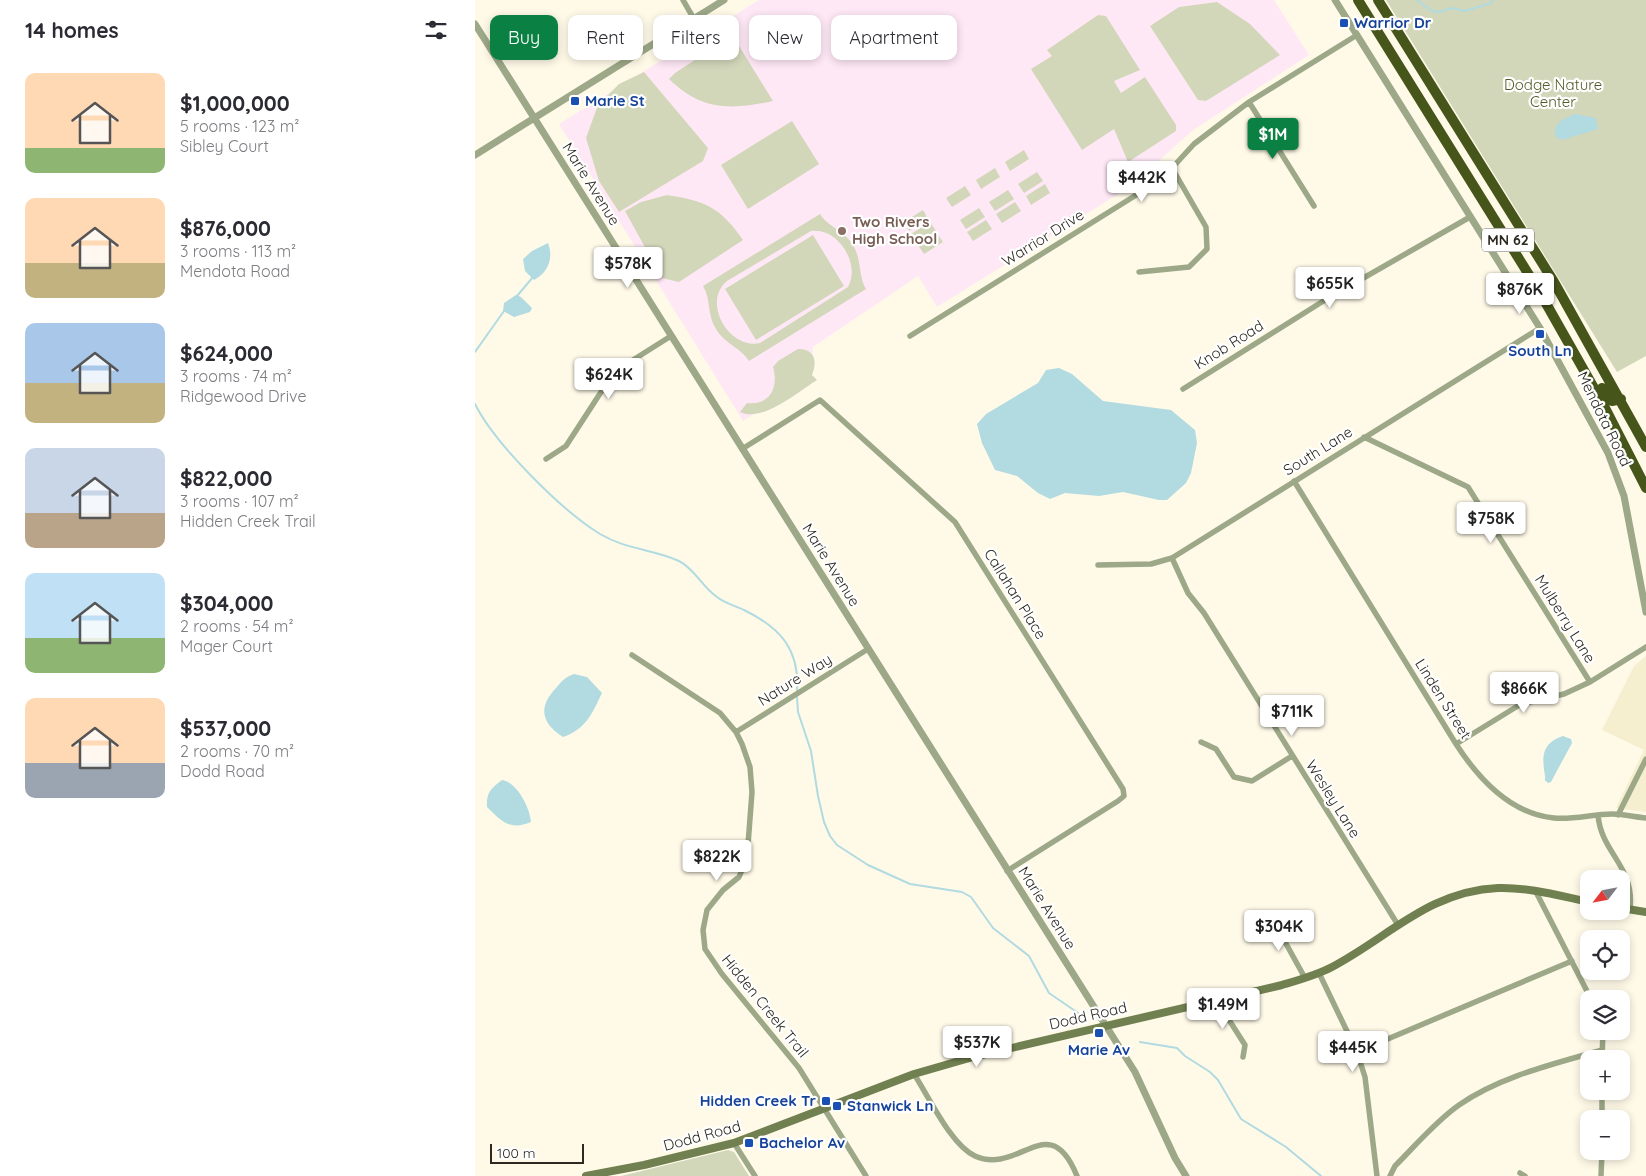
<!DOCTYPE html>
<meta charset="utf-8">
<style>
body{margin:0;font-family:Quicksand,sans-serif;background:#f7f7f7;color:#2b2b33;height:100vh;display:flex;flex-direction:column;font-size:19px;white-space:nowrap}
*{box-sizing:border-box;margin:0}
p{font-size:16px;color:#7c7c81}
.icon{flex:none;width:28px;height:28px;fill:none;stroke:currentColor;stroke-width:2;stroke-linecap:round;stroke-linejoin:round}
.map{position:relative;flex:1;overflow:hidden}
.sheet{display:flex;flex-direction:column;background:#fff;width:475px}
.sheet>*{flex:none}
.top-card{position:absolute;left:15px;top:15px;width:475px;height:45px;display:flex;gap:10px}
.needle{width:32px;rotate:238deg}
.tools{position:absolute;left:1105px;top:870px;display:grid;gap:10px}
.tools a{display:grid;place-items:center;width:50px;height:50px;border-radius:10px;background:#fff;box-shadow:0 2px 8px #0003;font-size:25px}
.scale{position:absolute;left:15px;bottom:12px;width:94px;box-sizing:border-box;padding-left:5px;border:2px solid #2c2921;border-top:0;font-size:14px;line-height:18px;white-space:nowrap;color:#2c2921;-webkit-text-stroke:4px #fff;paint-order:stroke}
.price{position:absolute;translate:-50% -42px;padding:0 11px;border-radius:5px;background:#fff;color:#222;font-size:16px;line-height:32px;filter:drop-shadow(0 1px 2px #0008)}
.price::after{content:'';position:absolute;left:50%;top:30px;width:15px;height:11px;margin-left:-8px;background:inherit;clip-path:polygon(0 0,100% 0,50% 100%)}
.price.current{background:#0b8043;color:#fff}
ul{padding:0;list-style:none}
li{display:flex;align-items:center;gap:15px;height:125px;padding:0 25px}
li span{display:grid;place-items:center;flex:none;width:140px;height:100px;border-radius:10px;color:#555}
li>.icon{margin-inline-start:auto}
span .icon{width:60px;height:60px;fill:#fffc;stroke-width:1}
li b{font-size:21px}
h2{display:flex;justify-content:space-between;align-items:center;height:60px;padding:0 25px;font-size:21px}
.tag{padding:0 18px;border-radius:10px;background:#fff;box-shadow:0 2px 8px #0003;font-size:18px;line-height:45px}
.tag.current{background:#0b8043;color:#fff}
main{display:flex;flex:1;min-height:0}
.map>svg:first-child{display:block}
</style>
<main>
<section class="sheet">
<h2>14 homes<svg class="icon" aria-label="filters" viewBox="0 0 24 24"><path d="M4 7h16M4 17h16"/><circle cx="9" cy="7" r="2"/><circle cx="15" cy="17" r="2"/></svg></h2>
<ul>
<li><span style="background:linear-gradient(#ffd9b3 75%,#8fb573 0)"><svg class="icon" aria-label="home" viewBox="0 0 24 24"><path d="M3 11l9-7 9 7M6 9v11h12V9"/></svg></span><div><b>$1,000,000</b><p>5 rooms · 123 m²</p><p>Sibley Court</p></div></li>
<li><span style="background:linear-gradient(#ffd9b3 65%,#c2b280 0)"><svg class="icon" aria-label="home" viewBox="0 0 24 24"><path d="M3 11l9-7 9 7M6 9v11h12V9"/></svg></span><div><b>$876,000</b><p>3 rooms · 113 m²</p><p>Mendota Road</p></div></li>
<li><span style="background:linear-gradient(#a9c7e8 60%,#c2b280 0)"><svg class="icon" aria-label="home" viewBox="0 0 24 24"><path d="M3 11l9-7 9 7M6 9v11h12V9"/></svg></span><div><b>$624,000</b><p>3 rooms · 74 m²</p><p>Ridgewood Drive</p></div></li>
<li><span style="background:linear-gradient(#c9d6e8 65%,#b9a48a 0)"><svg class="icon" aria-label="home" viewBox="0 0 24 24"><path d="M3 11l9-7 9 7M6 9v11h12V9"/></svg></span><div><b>$822,000</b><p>3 rooms · 107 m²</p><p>Hidden Creek Trail</p></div></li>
<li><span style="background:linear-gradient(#bfe0f5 65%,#8fb573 0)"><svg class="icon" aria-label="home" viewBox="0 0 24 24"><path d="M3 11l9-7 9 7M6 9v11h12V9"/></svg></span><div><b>$304,000</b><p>2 rooms · 54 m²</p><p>Mager Court</p></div></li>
<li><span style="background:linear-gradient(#ffd9b3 65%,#9aa5b1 0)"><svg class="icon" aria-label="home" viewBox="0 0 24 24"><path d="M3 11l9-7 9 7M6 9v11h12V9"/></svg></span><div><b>$537,000</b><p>2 rooms · 70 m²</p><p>Dodd Road</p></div></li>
</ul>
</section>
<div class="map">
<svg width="1171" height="1176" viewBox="0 0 1171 1176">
<rect width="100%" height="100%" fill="#fffae8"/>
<path fill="#f5eecf" d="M1171,656V812L1141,808L1169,750L1127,730L1159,666Z"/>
<path fill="#ffe8f6" d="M284,0H799L834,55L718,130L656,186L462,307L443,276L338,347L334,378L268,421L84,124Z"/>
<path fill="#d2d7ba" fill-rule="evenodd" d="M911,0H1171V356L1142,372Z
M742,2L775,24L805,55L731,101L723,100L675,26L704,7Z
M623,15L631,16L665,70L639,81L646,93L670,77L701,125V131L653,162L639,129L607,150L556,69L577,56L572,50Z
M252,39L261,41L298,101C256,110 227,111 194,79L200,73Z
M169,72L233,148L228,161L144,212L124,181L111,138L123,105L144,84Z
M317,121L344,164L273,209L246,165Z
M549,150L554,159L535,171L530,162Z
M520,168L525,177L506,189L501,180Z
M562,172L568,181L549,193L543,184Z
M570,184L575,193L556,205L551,196Z
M490,186L496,195L477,207L471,198Z
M533,190L539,199L520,211L514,202Z
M192,195C231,201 245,207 268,240L204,282L187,278L150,211L166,202Z
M540,202L546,211L527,223L521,214Z
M504,208L510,217L491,229L485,220Z
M448,210L453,219L434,231L429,222Z
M345,214C353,227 369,230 378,245C387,260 383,276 391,289L274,361C266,348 250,344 241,329C232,315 236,299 228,286ZM336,231C363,227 386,264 373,287L285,343C255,350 226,303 252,281Z
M511,220L517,229L498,241L492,232Z
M455,222L461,231L442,242L436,234Z
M462,233L468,242L449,254L443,245Z
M338,235L369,286L281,340L250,289Z
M323,349C341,349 342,362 337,375L342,380C323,392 287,423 265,412L272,403C295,406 304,387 298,367L303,361Z
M253,1150L259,1152L274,1176H146Z"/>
<path fill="#b1dae1" d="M1100,114L1121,118L1123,129L1087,140L1080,136C1079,122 1088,119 1100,114Z
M73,243C79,258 73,273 59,280L50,271L48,259L57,251Z
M41,295L46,297L57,308L55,312L39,317L28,311L29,303Z
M584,368L597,374L628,401L696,410L720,430L722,443L716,473L711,483L692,500H684L648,492L624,496L590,493L575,499L563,493L542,476L520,470L507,443L502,424L511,414L563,383L571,370Z
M99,674L112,677L127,693C117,714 111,729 88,737C66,723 63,707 81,688C87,681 90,677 99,674Z
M1088,736L1096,739L1097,743L1076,782L1073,783C1067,777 1071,783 1070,776C1067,758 1066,743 1088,736Z
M27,780C42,782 55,808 56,822C35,831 26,821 12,807C11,793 16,788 27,780Z"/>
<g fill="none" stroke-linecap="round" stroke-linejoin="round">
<path stroke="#b1dae1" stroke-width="2" d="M942,0L957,11L964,12L977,8L990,11L1016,3L1018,0
M42,296L58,277
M0,352L29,311
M0,404C20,444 86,510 125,534C152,550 178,549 204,561C220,569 227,587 242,597C249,603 261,606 269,610C306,628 325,650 322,692
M322,697L323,712L336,751L343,796L349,822L355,836L362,845L393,865L435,884L487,892L496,897L518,928L554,956L574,993L609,1017
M665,1042L702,1048L710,1056L735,1072L743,1080L766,1119L811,1147L846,1176"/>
<path stroke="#9da888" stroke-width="5.5" d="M208,0L219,19
M774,102L839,206
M664,272L714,267L732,249L731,227L697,168
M435,336L666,192L697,168L719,144L774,102L882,35
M708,389L850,300L995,217
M889,437L993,487L1115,682
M267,449L345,400L480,522L648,789L649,796L643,801L532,871
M71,459L91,446L139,372L196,336
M819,481L981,744C1003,778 1036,814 1079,818C1098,820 1118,814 1137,814C1148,814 1160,817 1171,818
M697,558L713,593L729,613L923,925
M623,565L676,564L697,558L1065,328
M157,655L245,713L261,732L267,744L275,767L277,792L272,858L264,877L248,890L232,910L228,930L230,949L247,974L324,1068L391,1176
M261,732L393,649
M726,742L741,749L759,777L777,781L817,756
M981,744L1046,704L1089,694L1115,682L1171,647
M1123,815C1126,853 1160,866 1155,909
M1143,815L1171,759
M1061,892L1116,999
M804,920V931L830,978
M844,973L882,1052L890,1077L902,1176
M742,1001L770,1045L768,1057
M882,1052L1097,961
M1127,1059L1128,1031
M439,1074C454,1097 476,1145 500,1156C544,1176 574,1107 602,1176
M1127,1119V1091
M259,1143L280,1176
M1045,1173L1050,1176
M915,1176L920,1166C940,1146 961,1121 984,1105C1026,1076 1079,1064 1127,1050
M1126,1176L1127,1151"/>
<path stroke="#9da888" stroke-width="7" d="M860,0L1065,328L1133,453L1149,496L1171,612
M0,24L660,1072L700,1158L711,1176
M0,155L249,0"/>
<path stroke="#718050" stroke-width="8" d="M1146,908L1171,912
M111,1176L169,1165L259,1143L439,1074L498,1057L807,985C824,980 842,975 857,967C914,937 954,891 1023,888C1053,887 1085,896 1114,902"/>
<path stroke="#46561a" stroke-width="10" d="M883,0L1064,291L1128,404L1171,488
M903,0L1079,282L1171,447
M1127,388L1137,401L1146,399"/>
</g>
<g fill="#1a4fb4" stroke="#fff" stroke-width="2">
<rect x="864" y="18" width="10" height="10" rx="2.5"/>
<rect x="95" y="96" width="10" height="10" rx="2.5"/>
<rect x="1060" y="329" width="10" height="10" rx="2.5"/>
<rect x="619" y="1028" width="10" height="10" rx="2.5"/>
<rect x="346" y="1096" width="10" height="10" rx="2.5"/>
<rect x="357" y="1101" width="10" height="10" rx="2.5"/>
<rect x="269" y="1138" width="10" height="10" rx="2.5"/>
</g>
<circle fill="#8d6e63" stroke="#fff" stroke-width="2" cx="367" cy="231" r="5"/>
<g text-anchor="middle" stroke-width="4.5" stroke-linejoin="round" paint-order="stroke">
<rect fill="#fff" stroke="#6b6964" stroke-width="1" x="1007" y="228.5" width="52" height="23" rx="4"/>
<g font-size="14" font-weight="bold" fill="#2c2921">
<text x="1033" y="245">MN 62</text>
</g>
<g font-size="15" font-weight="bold" fill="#164399" stroke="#fff" text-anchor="start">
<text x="879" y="28">Warrior Dr</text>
<text x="110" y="106">Marie St</text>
<text x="1065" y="356" text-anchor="middle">South Ln</text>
<text x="624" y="1055" text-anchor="middle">Marie Av</text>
<text x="341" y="1106" text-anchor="end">Hidden Creek Tr</text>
<text x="372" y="1111">Stanwick Ln</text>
<text x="284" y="1148">Bachelor Av</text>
</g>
<g font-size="15" fill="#545b28" stroke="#fff">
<text x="1078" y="90">Dodge Nature<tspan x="1078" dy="17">Center</tspan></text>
</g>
<g font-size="15" fill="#2c2921" stroke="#fff">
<text transform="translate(116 184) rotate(58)" y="5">Marie Avenue</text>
<text transform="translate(568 238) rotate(-32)" y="5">Warrior Drive</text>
<text transform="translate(754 345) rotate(-32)" y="5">Knob Road</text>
<text transform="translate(1129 419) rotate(64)" y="5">Mendota Road</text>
<text transform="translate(843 451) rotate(-32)" y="5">South Lane</text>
<text transform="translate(356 565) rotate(58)" y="5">Marie Avenue</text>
<text transform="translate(540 594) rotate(58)" y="5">Callahan Place</text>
<text transform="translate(1090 619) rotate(58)" y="5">Mulberry Lane</text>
<text transform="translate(320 680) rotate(-32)" y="5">Nature Way</text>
<text transform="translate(968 699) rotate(58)" y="5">Linden Street</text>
<text transform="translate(858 799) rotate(58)" y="5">Wesley Lane</text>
<text transform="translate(572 908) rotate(58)" y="5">Marie Avenue</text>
<text transform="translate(290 1006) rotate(51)" y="5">Hidden Creek Trail</text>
<text transform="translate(613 1016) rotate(-13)" y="5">Dodd Road</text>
<text transform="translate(227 1136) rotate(-15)" y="5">Dodd Road</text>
</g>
<g font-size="15" font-weight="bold" fill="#785e54" stroke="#fff" text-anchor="start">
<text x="377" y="227">Two Rivers<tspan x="377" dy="17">High School</tspan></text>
</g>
</g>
</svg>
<div class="tools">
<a><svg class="needle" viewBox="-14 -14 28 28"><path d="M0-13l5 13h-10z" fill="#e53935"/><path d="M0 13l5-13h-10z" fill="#7c7c81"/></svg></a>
<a><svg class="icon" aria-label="locate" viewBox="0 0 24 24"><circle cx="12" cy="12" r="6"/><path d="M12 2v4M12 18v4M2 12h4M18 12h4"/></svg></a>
<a><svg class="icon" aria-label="layers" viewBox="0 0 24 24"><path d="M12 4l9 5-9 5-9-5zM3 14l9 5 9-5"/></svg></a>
<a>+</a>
<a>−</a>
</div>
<div class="scale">100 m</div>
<b class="price current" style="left:798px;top:160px">$1M</b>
<b class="price" style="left:667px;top:203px">$442K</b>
<b class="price" style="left:153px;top:289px">$578K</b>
<b class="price" style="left:855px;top:309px">$655K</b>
<b class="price" style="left:1045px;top:315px">$876K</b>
<b class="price" style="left:134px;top:400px">$624K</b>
<b class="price" style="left:1016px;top:544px">$758K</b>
<b class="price" style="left:1049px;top:714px">$866K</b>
<b class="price" style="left:817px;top:737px">$711K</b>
<b class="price" style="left:242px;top:882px">$822K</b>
<b class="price" style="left:804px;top:952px">$304K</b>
<b class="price" style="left:748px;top:1030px">$1.49M</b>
<b class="price" style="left:502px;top:1068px">$537K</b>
<b class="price" style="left:878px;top:1073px">$445K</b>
<div class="top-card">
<a class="tag current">Buy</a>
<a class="tag">Rent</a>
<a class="tag">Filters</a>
<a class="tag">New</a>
<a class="tag">Apartment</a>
</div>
</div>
</main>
